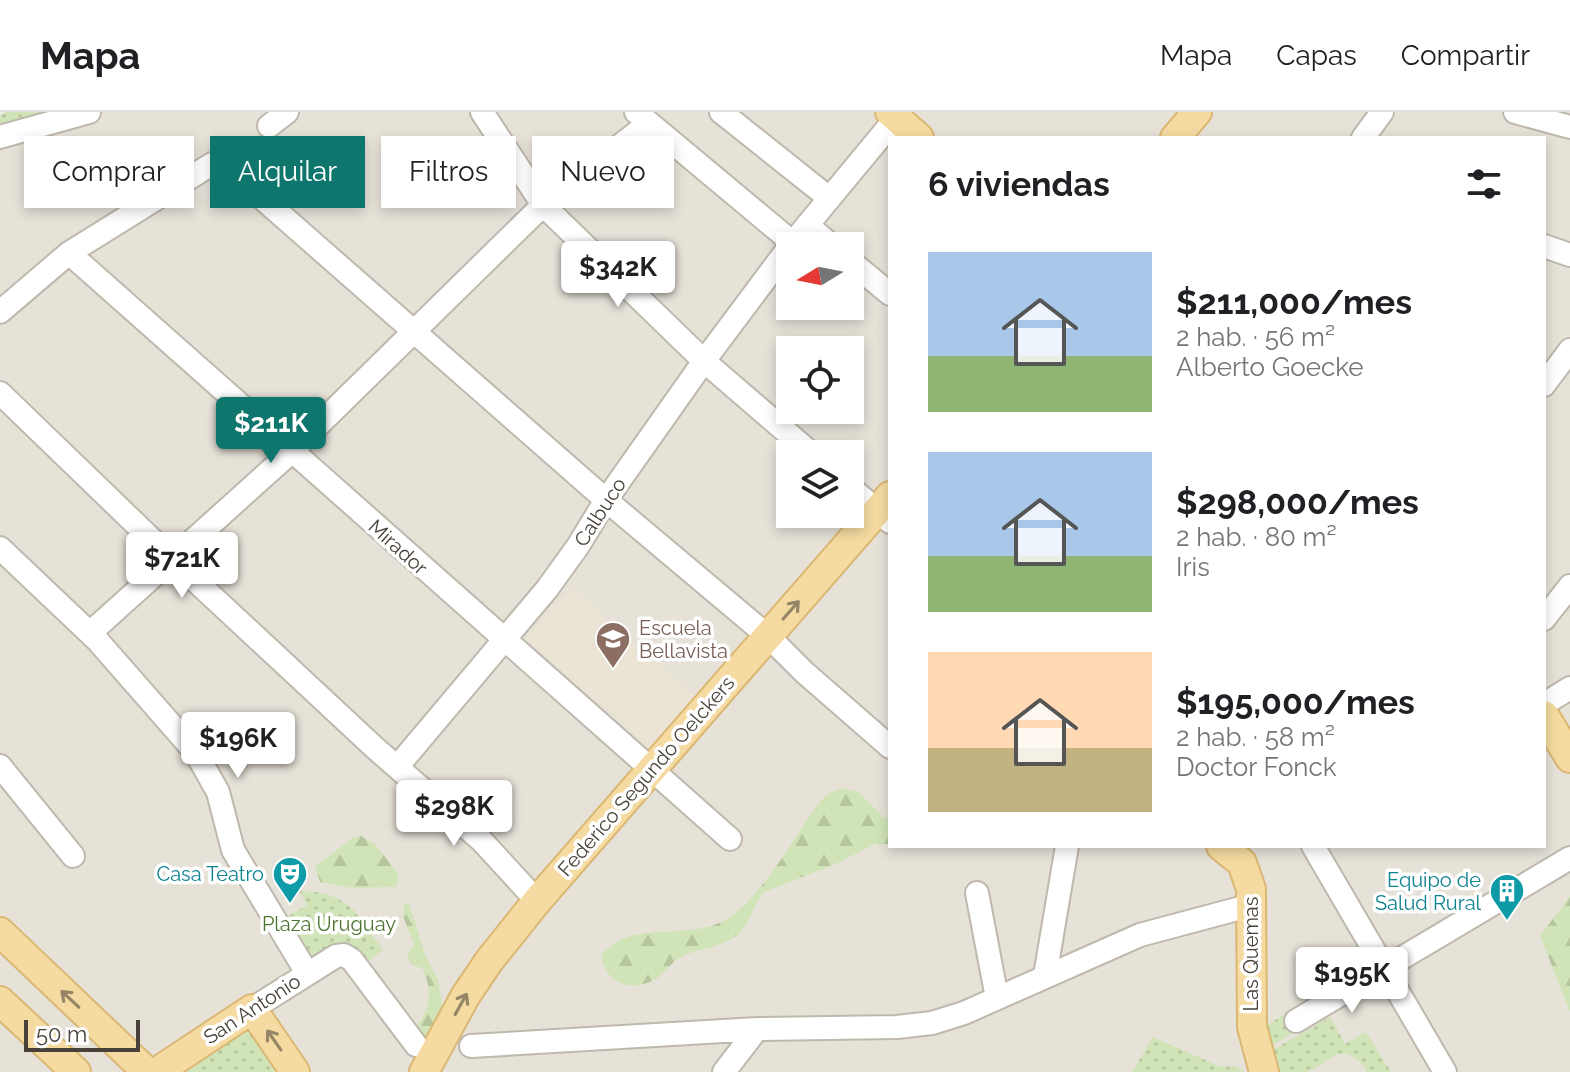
<!DOCTYPE html>
<html lang="es">
<meta charset="utf-8">
<style>
body{margin:0;font-family:Raleway,sans-serif;background:#f2f2f2;color:#202124;height:100vh;display:flex;flex-direction:column;font-size:30px;white-space:nowrap}
*{box-sizing:border-box;margin:0}
p{font-size:26px;color:#757577}
.icon{flex:none;width:44px;height:44px;fill:none;stroke:currentColor;stroke-width:2;stroke-linecap:round;stroke-linejoin:round}
.map{position:relative;flex:1;overflow:hidden}
.sheet{position:absolute;left:888px;top:24px;width:658px;height:712px;display:flex;flex-direction:column;background:#fff;border-radius:0px;box-shadow:0 4px 12px #0003}
.sheet>*{flex:none}
.top-card{position:absolute;left:24px;top:24px;width:744px;height:72px;display:flex;gap:16px}
.needle{width:52px;rotate:260deg}
.fabs{position:absolute;left:776px;top:120px;display:grid;gap:16px}
.fabs a{display:grid;place-items:center;width:88px;height:88px;border-radius:0px;background:#fff;box-shadow:0 4px 12px #0003;font-size:40px}
.scale{position:absolute;left:24px;bottom:20px;width:116px;box-sizing:border-box;padding-left:8px;border:4px solid #474139;border-top:0;font-size:22px;line-height:28px;white-space:nowrap;color:#474139;-webkit-text-stroke:6px #fff;paint-order:stroke}
.price{position:absolute;translate:-50% -68px;padding:0 18px;border-radius:8px;background:#fff;color:#222;font-size:26px;line-height:52px;filter:drop-shadow(0 2px 4px #0008)}
.price::after{content:'';position:absolute;left:50%;top:48px;width:24px;height:18px;margin-left:-12px;background:inherit;clip-path:polygon(0 0,100% 0,50% 100%)}
.price.current{background:#0f766e;color:#fff}
ul{padding:0;list-style:none}
li{display:flex;align-items:center;gap:24px;height:200px;padding:0 40px}
li span{display:grid;place-items:center;flex:none;width:224px;height:160px;border-radius:0px;color:#555}
li>.icon{margin-inline-start:auto}
span .icon{width:96px;height:96px;fill:#fffc;stroke-width:1}
li b{font-size:34px}
h2{display:flex;justify-content:space-between;align-items:center;height:96px;padding:0 40px;font-size:34px}
.chip{padding:0 28px;border-radius:0px;background:#fff;box-shadow:0 4px 12px #0003;font-size:28px;line-height:72px}
.chip.current{background:#0f766e;color:#fff}
header{display:flex;align-items:center;gap:48px;box-sizing:border-box;height:112px;padding:0 40px;background:#fff;border-bottom:2px solid #e0e0e0}
header strong{font-size:38px}
nav{display:flex;gap:44px;margin-inline-start:auto;font-size:28px}
.map>svg:first-child{display:block}
</style>
<header>
<strong>Mapa</strong>
<nav><a>Mapa</a><a>Capas</a><a>Compartir</a></nav>
</header>
<div class="map">
<svg width="1570" height="960" viewBox="0 0 1570 960">
<defs>
<pattern id="green-dots" width="8" height="8" patternUnits="userSpaceOnUse" patternTransform="scale(2)"><rect width="8" height="8" fill="#d1e4b7"/><path d="M2 2h.1M6 6h.1" fill="none" stroke="#b5c59e" stroke-width="1.8" stroke-linecap="round"/></pattern>
<pattern id="forest-firs" width="22" height="20" patternUnits="userSpaceOnUse" patternTransform="scale(2)"><rect width="22" height="20" fill="#d1e4b7"/><path d="M5 1l3.5 6h-7zM16 11l3.5 6h-7z" fill="#b5c59e"/></pattern>
</defs>
<rect width="100%" height="100%" fill="#f3f0ea"/>
<path fill="#e7e2d8" fill-rule="evenodd" d="M6,0H1570V960H0V3ZM890,26H1544V734H890ZM790,134H850V194H790ZM790,238H850V298H790ZM790,342H850V402H790Z"/>
<path fill="#ebe4d5" d="M571,476L700,588L656,640L526,527Z"/>
<path fill="url(#green-dots)" d="M6,0H70L0,18V3Z
M299,779C348,779 358,802 383,838L364,852H314L281,808L307,793Z
M1289,900L1300,917L1267,936L1262,916Z
M1330,905L1345,932L1366,920L1391,960H1365L1366,956C1338,925 1333,952 1305,960C1297,960 1286,960 1279,960L1268,941Z
M247,914L286,960H183L182,958Z
M1153,925L1221,955L1236,954L1244,960H1132Z"/>
<path fill="url(#forest-firs)" d="M844,676L858,680L883,705L890,706V732H875L838,751L764,780C754,791 752,806 742,818C727,836 700,835 681,845C671,850 666,860 657,866C634,881 606,873 601,844C630,805 688,831 727,807C751,793 782,747 798,722C807,709 815,693 827,683C832,679 838,678 844,676Z
M361,724L375,732L399,763L396,775L352,776L320,770L315,755L352,726Z
M1570,784V900L1540,824Z
M404,791L409,792L426,845L438,868L442,892L443,902L423,932L415,916C431,897 433,877 422,856L412,853L407,843L414,832L403,804Z"/>
<g fill="none" stroke-linecap="round" stroke-linejoin="round">
<defs>
<path id="minor" d="M482,0L543,93L704,249L812,342
M636,0L793,131
M721,0L829,86
M1515,0L1570,15
M269,14L287,0
M0,25L89,0
M1363,26L1382,0
M807,113L832,134
M790,134L896,6
M1544,134L1570,143
M69,141L730,727
M850,149L890,182
M0,200L69,141L212,52H223L606,388L769,525L804,560L890,635
M1544,273L1570,238
M0,281L172,447L375,636L482,729L537,789
M850,375L890,410
M0,436L97,528L196,641L218,680L233,738L307,861
M1544,507L1570,474
M90,521L291,340L543,93L648,12
M1544,592L1570,576
M0,654L73,744
M397,655L547,477L578,434L606,388L704,249L790,134
M1313,734L1445,960
M977,781L997,886
M1045,864L1067,734
M252,897L336,844L344,843L352,848L416,933
M1296,909L1570,746
M471,934L757,917L897,915L932,911L964,901L1140,823L1252,793
M724,960L757,917"/>
<path id="major" d="M890,0L919,26
M1175,26L1197,0
M1544,603L1570,646
M1221,734L1242,751L1251,777L1252,915L1264,960
M0,820L147,960
M0,889L76,960
M157,960L252,897L295,960
M424,960L466,883L489,849L537,789L890,384"/>
</defs>
<use href="#minor" stroke="#beb8ad" stroke-width="26"/>
<use href="#major" stroke="#dab772" stroke-width="32"/>
<use href="#minor" stroke="#fff" stroke-width="22"/>
<use href="#major" stroke="#f5dba1" stroke-width="28"/>
</g>
<defs><path id="oneway-shaft" d="M-6 0H5M1.5-3L5.5 0L1.5 3" fill="none" stroke-width="1.6" stroke-linecap="round" stroke-linejoin="round" transform="scale(2)"/></defs>
<g stroke="#958668">
<use href="#oneway-shaft" transform="translate(791 498) rotate(-49)"/>
<use href="#oneway-shaft" transform="translate(70 887) rotate(-137)"/>
<use href="#oneway-shaft" transform="translate(461 892) rotate(-61)"/>
<use href="#oneway-shaft" transform="translate(274 928) rotate(-125)"/>
</g>
<defs>
<symbol id="school-pin" viewBox="-11 -11 22 30"><path d="M0 17L-7.5 6A9.5 9.5 0 1 1 7.5 6Z" fill="#8d6e63" stroke="#fff"/><path d="M0-5L7-2L0 1L-7-2ZM-4 1L0 2.5L4 1V4Q0 6-4 4Z" fill="#fff"/></symbol>
<symbol id="theatre-pin" viewBox="-11 -11 22 30"><path d="M0 17L-7.5 6A9.5 9.5 0 1 1 7.5 6Z" fill="#0f9aa8" stroke="#fff"/><path d="M-5-5.5Q0-4 5-5.5V0Q5 5 0 6Q-5 5-5 0ZM-3.3-2.5H-1v1.5H-3.3ZM1-2.5H3.3v1.5H1ZM-2.8 1Q0 5.5 2.8 1Z" fill="#fff"/></symbol>
<symbol id="building-pin" viewBox="-11 -11 22 30"><path d="M0 17L-7.5 6A9.5 9.5 0 1 1 7.5 6Z" fill="#0f9aa8" stroke="#fff"/><path d="M-4-6H4V6H1V3H-1V6H-4ZM-2.5-4.3h1.7v1.8h-1.7ZM.8-4.3h1.7v1.8H.8ZM-2.5-1h1.7V.8h-1.7ZM.8-1h1.7V.8H.8Z" fill="#fff"/></symbol>
</defs>
<g fill-rule="evenodd">
<use href="#school-pin" x="593" y="507" width="40" height="54"/>
<use href="#theatre-pin" x="270" y="742" width="40" height="54"/>
<use href="#building-pin" x="1487" y="759" width="40" height="54"/>
</g>
<g text-anchor="middle" stroke-width="7" stroke-linejoin="round" paint-order="stroke">
<g font-size="20" fill="#474139" stroke="#fff">
<text transform="translate(600 400) rotate(-57)" y="7">Calbuco</text>
<text transform="translate(398 435) rotate(42)" y="7">Mirador</text>
<text transform="translate(646 664) rotate(-49)" y="7">Federico Segundo Oelckers</text>
<text transform="translate(1251 842) rotate(-90)" y="7">Las Quemas</text>
<text transform="translate(252 897) rotate(-33)" y="7">San Antonio</text>
</g>
<g font-size="20" fill="#785e54" stroke="#fff" text-anchor="start">
<text x="639" y="523">Escuela<tspan x="639" dy="23">Bellavista</tspan></text>
</g>
<g font-size="20" fill="#0d838f" stroke="#fff" text-anchor="end">
<text x="264" y="769">Casa Teatro</text>
<text x="1481" y="775">Equipo de<tspan x="1481" dy="23">Salud Rural</tspan></text>
</g>
<g font-size="20" fill="#4c7430" stroke="#fff">
<text x="329" y="819">Plaza Uruguay</text>
</g>
</g>
</svg>
<div class="fabs">
<a><svg class="needle" viewBox="-14 -14 28 28"><path d="M0-13l5 13h-10z" fill="#e53935"/><path d="M0 13l5-13h-10z" fill="#757577"/></svg></a>
<a><svg class="icon" aria-label="locate" viewBox="0 0 24 24"><circle cx="12" cy="12" r="6"/><path d="M12 2v4M12 18v4M2 12h4M18 12h4"/></svg></a>
<a><svg class="icon" aria-label="layers" viewBox="0 0 24 24"><path d="M12 4l9 5-9 5-9-5zM3 14l9 5 9-5"/></svg></a>
</div>
<div class="scale">50 m</div>
<b class="price" style="left:618px;top:197px">$342K</b>
<b class="price current" style="left:271px;top:353px">$211K</b>
<b class="price" style="left:182px;top:488px">$721K</b>
<b class="price" style="left:238px;top:668px">$196K</b>
<b class="price" style="left:454px;top:736px">$298K</b>
<b class="price" style="left:1352px;top:903px">$195K</b>
<div class="top-card">
<a class="chip">Comprar</a>
<a class="chip current">Alquilar</a>
<a class="chip">Filtros</a>
<a class="chip">Nuevo</a>
</div>
<section class="sheet">
<h2>6 viviendas<svg class="icon" aria-label="filters" viewBox="0 0 24 24"><path d="M4 7h16M4 17h16"/><circle cx="9" cy="7" r="2"/><circle cx="15" cy="17" r="2"/></svg></h2>
<ul>
<li><span style="background:linear-gradient(#a9c7e8 65%,#8fb573 0)"><svg class="icon" aria-label="home" viewBox="0 0 24 24"><path d="M3 11l9-7 9 7M6 9v11h12V9"/></svg></span><div><b>$211,000/mes</b><p>2 hab. · 56 m²</p><p>Alberto Goecke</p></div></li>
<li><span style="background:linear-gradient(#a9c7e8 65%,#8fb573 0)"><svg class="icon" aria-label="home" viewBox="0 0 24 24"><path d="M3 11l9-7 9 7M6 9v11h12V9"/></svg></span><div><b>$298,000/mes</b><p>2 hab. · 80 m²</p><p>Iris</p></div></li>
<li><span style="background:linear-gradient(#ffd9b3 60%,#c2b280 0)"><svg class="icon" aria-label="home" viewBox="0 0 24 24"><path d="M3 11l9-7 9 7M6 9v11h12V9"/></svg></span><div><b>$195,000/mes</b><p>2 hab. · 58 m²</p><p>Doctor Fonck</p></div></li>
</ul>
</section>
</div>
